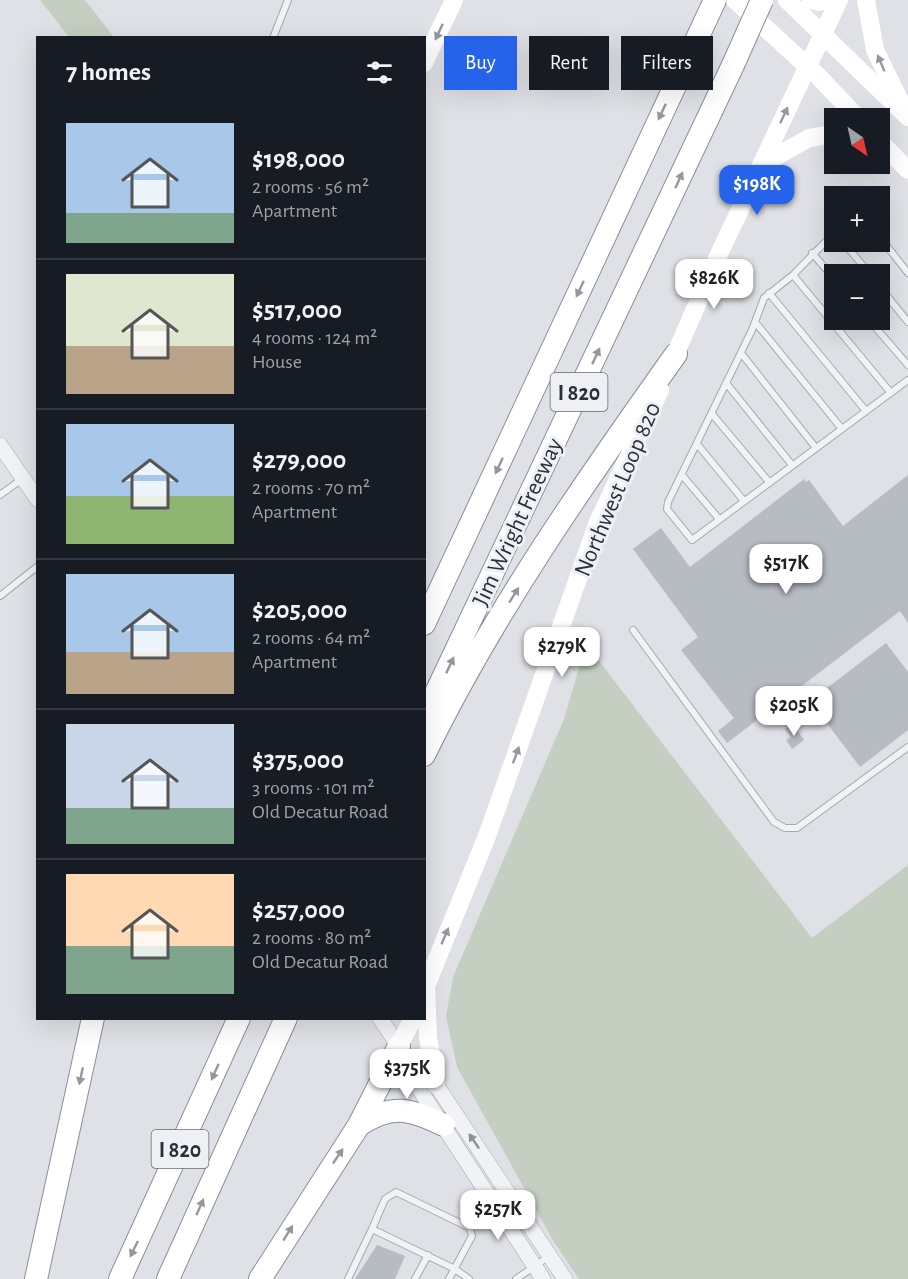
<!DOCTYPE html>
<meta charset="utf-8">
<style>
body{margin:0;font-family:"Alegreya Sans",sans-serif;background:#242831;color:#f1f3f6;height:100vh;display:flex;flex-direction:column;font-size:22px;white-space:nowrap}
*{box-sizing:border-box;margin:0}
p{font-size:20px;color:#9ea1a6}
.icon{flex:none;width:33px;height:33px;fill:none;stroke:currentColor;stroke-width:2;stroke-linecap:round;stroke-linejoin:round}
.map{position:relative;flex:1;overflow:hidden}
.drawer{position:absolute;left:36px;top:36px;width:390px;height:984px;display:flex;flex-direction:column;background:#171b24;border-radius:0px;box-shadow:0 6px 24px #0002}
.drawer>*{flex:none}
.hud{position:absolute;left:444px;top:36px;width:374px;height:54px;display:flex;gap:12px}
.needle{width:39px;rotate:146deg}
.tools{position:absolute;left:824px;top:108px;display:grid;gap:12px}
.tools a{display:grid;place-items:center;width:66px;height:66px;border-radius:0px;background:#171b24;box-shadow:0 6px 24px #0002;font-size:30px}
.price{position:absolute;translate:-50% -51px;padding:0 14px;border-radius:12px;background:#fff;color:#222;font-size:20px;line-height:39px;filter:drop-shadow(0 2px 3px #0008)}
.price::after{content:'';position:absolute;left:50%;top:36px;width:18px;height:14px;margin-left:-9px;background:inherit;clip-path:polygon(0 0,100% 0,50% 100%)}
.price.active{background:#2563eb;color:#fff}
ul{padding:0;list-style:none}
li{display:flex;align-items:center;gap:18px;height:150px;padding:0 30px}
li+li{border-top:2px solid #363941}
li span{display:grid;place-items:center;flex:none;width:168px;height:120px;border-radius:0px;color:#555}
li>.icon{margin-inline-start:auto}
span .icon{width:72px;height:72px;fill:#fffc;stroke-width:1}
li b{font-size:26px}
h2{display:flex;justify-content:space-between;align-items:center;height:72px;padding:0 30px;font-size:26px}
.pill{padding:0 21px;border-radius:0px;background:#171b24;box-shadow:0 6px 24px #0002;font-size:21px;line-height:54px}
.pill.active{background:#2563eb;color:#fff}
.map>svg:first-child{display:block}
</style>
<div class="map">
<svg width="908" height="1279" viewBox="0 0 908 1279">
<rect width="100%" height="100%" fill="#dfe1e6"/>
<path fill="#c4cfc1" d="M40,0H85L114,37H69Z
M586,644L812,938L908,865V1279H579L554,1242L457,1067L446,1016L453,977L564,719Z"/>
<path fill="#b7bbc2" d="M908,475V623L900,611L727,743L718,731L734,718L681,650L698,637L633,549L661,528L690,567L804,479L806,482L809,480L843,526Z
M886,643L908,672V730L860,767L810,701Z
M793,724L804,740L792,749L786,740L791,737L785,729Z
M377,1245L405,1256L395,1279H355Z"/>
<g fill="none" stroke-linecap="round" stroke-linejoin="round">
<defs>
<path id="service" d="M273,38L288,0
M834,233L793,275L764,298L752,330L668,502L667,509L692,540L908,380
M879,236L908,273
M843,242L870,274
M812,253L834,278
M793,275L891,393
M879,286L908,322
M769,293L866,411
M869,320L908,365
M755,322L842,429
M741,353L816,448
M726,383L792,465
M712,414L769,482
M697,444L744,501
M682,475L719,519
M0,495L22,479
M0,596L38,566
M633,630L774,822L785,828H797L908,747
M372,1229L385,1199L396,1192L470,1228L472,1236L449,1279
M348,1279L372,1229L455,1269L469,1279
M415,1279L428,1255
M516,1279L548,1257"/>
<path id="tertiary" d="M0,445L38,500
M380,1018L409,1062L410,1075L543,1279
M409,1062L423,1065L565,1279"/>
<path id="motorway" d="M424,624L715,0
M424,718L733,65
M424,755C493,613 585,482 676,354
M359,1125C393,1103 409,1109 444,1125
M36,1279L93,1018
M120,1279L239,1018
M168,1279L286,1018
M260,1279L359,1125L399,1046"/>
</defs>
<use href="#service" stroke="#a5a8af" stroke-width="8"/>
<use href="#tertiary" stroke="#a5a8af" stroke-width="16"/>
<use href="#motorway" stroke="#888f9b" stroke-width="24"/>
<use href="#service" stroke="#f1f2f5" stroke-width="6"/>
<use href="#tertiary" stroke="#f1f2f5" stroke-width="15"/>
<path stroke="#fff" stroke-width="18" d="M735,0L819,77L858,118
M787,0L908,117
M811,0L819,2L824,0
M866,0L875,50L901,103
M424,63L454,0
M879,141L908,170
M761,165L809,138L834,134
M671,364L720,252L839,0
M426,987L428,1037L436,1085
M424,991L487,836L598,522L660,390
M399,1046L413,1018"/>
<use href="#motorway" stroke="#fff" stroke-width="22"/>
<defs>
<path id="motorway-bridge" d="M733,65L762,0"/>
</defs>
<use href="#motorway-bridge" stroke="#888f9b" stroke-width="24" stroke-linecap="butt"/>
<use href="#motorway-bridge" stroke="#fff" stroke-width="22"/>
</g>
<defs><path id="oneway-solid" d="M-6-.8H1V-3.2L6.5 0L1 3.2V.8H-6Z" transform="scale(1.5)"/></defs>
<g fill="#94989d">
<use href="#oneway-solid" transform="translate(439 32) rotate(115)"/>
<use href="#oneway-solid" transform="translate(881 63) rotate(-113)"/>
<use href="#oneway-solid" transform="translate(662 112) rotate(115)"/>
<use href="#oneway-solid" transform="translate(784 115) rotate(-65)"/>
<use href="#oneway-solid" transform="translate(679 180) rotate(-65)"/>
<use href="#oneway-solid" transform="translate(580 289) rotate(115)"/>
<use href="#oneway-solid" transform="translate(596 356) rotate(-65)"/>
<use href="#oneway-solid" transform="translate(499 466) rotate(115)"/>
<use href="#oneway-solid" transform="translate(514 595) rotate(-58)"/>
<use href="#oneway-solid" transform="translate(450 665) rotate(-65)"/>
<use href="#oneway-solid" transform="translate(516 755) rotate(-70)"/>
<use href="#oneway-solid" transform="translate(445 936) rotate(-67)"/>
<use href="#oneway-solid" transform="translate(215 1072) rotate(114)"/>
<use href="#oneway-solid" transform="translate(81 1076) rotate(102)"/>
<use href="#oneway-solid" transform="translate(338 1156) rotate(-56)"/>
<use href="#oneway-solid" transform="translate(200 1207) rotate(-66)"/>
<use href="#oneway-solid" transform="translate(288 1233) rotate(-58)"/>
<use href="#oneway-solid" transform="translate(134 1249) rotate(116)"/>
</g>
<use fill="#8e9198" href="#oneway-solid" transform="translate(474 1141) rotate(-124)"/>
<g text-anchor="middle" stroke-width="6" stroke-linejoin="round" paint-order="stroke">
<g fill="#eef0f4" stroke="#656a72" stroke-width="1.5">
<rect x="550.5" y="373" width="57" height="38" rx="4.5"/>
<rect x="151.5" y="1130" width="57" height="38" rx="4.5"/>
</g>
<g font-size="22" font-weight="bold" fill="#2a303b">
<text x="579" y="400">I 820</text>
<text x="180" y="1157">I 820</text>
</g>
<g font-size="24" fill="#2a303b" stroke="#eef0f4">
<text transform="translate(617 489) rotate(-67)" y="8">Northwest Loop 820</text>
<text transform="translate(517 522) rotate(-65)" y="8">Jim Wright Freeway</text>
</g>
</g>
</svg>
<div class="tools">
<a><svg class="needle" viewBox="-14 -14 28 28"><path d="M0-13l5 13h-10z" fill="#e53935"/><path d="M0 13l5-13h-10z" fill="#9ea1a6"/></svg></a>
<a>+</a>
<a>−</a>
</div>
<b class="price active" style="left:757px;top:216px">$198K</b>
<b class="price" style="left:714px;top:310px">$826K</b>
<b class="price" style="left:786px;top:595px">$517K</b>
<b class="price" style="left:562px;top:678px">$279K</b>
<b class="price" style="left:794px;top:737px">$205K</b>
<b class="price" style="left:407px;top:1100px">$375K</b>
<b class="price" style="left:498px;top:1241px">$257K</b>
<div class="hud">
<a class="pill active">Buy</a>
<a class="pill">Rent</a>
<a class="pill">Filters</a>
</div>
<section class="drawer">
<h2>7 homes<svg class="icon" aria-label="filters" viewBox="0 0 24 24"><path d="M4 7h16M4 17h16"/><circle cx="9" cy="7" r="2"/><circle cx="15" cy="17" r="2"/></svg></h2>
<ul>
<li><span style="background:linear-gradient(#a9c7e8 75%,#7fa58c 0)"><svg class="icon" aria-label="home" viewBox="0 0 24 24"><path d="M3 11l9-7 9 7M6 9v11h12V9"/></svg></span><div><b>$198,000</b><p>2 rooms · 56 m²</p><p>Apartment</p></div></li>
<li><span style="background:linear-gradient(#dfe7d0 60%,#b9a48a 0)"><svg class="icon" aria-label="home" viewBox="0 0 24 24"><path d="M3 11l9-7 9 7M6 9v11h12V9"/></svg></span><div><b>$517,000</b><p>4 rooms · 124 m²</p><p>House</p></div></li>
<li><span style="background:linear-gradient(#a9c7e8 60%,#8fb573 0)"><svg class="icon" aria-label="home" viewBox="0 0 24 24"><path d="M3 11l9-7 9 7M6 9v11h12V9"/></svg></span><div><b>$279,000</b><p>2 rooms · 70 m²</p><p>Apartment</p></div></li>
<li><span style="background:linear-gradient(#a9c7e8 65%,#b9a48a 0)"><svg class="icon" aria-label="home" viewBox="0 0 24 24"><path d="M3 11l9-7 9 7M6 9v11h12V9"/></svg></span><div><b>$205,000</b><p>2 rooms · 64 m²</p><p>Apartment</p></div></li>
<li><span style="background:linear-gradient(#c9d6e8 70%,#7fa58c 0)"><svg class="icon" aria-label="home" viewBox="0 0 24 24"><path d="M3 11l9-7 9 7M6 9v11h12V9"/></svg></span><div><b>$375,000</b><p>3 rooms · 101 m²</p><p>Old Decatur Road</p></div></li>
<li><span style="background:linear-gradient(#ffd9b3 60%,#7fa58c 0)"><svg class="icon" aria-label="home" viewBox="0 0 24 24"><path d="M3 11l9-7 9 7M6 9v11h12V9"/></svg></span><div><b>$257,000</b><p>2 rooms · 80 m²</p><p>Old Decatur Road</p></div></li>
</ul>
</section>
</div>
